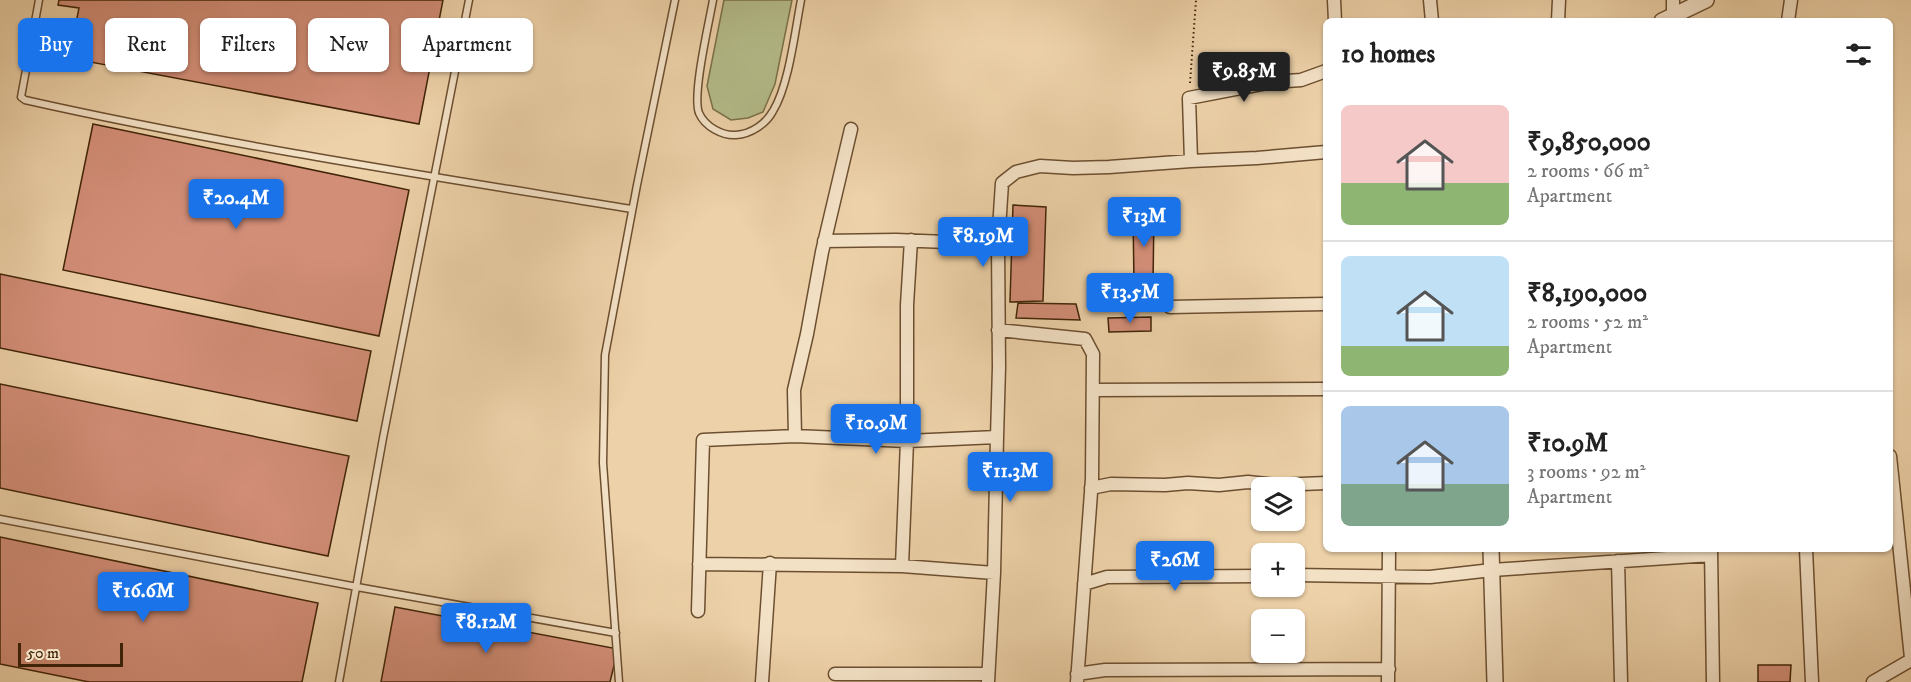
<!DOCTYPE html>
<meta charset="utf-8">
<style>
body{margin:0;font-family:"IM FELL DW Pica",serif;background:#f2f2f2;color:#222;height:100vh;display:flex;flex-direction:column;font-size:22px;white-space:nowrap}
*{box-sizing:border-box;margin:0}
p{font-size:20px;color:#767676}
.icon{flex:none;width:33px;height:33px;fill:none;stroke:currentColor;stroke-width:2;stroke-linecap:round;stroke-linejoin:round}
.map{position:relative;flex:1;overflow:hidden}
.sheet{position:absolute;left:1323px;top:18px;width:570px;height:534px;display:flex;flex-direction:column;background:#fff;border-radius:9px;box-shadow:0 2px 4px #0004}
.sheet>*{flex:none}
.banner{position:absolute;left:18px;top:18px;width:570px;height:54px;display:flex;gap:12px}
.buttons{position:absolute;left:1251px;top:477px;display:grid;gap:12px}
.buttons a{display:grid;place-items:center;width:54px;height:54px;border-radius:9px;background:#fff;box-shadow:0 2px 4px #0004;font-size:30px}
.scale{position:absolute;left:18px;bottom:15px;width:105px;box-sizing:border-box;padding-left:6px;border:3px solid #412408;border-top:0;font-size:16px;line-height:21px;white-space:nowrap;color:#412408;-webkit-text-stroke:4px #f3e1c6;paint-order:stroke}
.price{position:absolute;translate:-50% -51px;padding:0 14px;border-radius:6px;background:#1a73e8;color:#fff;font-size:20px;line-height:39px;filter:drop-shadow(0 2px 3px #0008)}
.price::after{content:'';position:absolute;left:50%;top:36px;width:18px;height:14px;margin-left:-9px;background:inherit;clip-path:polygon(0 0,100% 0,50% 100%)}
.price.current{background:#222;color:#fff}
ul{padding:0;list-style:none}
li{display:flex;align-items:center;gap:18px;height:150px;padding:0 18px}
li+li{border-top:2px solid #e0e0e0}
li span{display:grid;place-items:center;flex:none;width:168px;height:120px;border-radius:9px;color:#555}
li>.icon{margin-inline-start:auto}
span .icon{width:72px;height:72px;fill:#fffc;stroke-width:1}
li b{font-size:26px}
h2{display:flex;justify-content:space-between;align-items:center;height:72px;padding:0 18px;font-size:26px}
.chip{padding:0 21px;border-radius:9px;background:#fff;box-shadow:0 2px 4px #0004;font-size:21px;line-height:54px}
.chip.current{background:#1a73e8;color:#fff}
.map>svg:first-child{display:block}
</style>
<div class="map">
<svg width="1911" height="682" viewBox="0 0 1911 682">
<rect width="100%" height="100%" fill="#edd1a8"/>
<filter id="stains"><feTurbulence type="fractalNoise" baseFrequency=".00333" numOctaves="4"/><feColorMatrix values="0 0 0 0 .2 0 0 0 0 .09 0 0 0 0 .02 0 0 0 .5 -.17"/></filter>
<radialGradient id="worn" r=".72"><stop offset=".6" stop-color="#630" stop-opacity="0"/><stop offset="1" stop-color="#630" stop-opacity=".3"/></radialGradient>
<path fill="#b4bc8a" stroke="#7a7049" stroke-width="1.5" d="M724,0H792L775,84L763,112L748,118L731,120L713,109L707,86Z"/>
<path fill="#d38e78" stroke="#412408" stroke-width="1.5" d="M59,0H443L419,124L69,58L79,8L58,5Z
M93,124L409,190L379,336L63,270Z
M1013,205L1046,207L1043,301L1010,302Z
M1154,210L1153,285L1137,287L1134,285L1133,212Z
M0,274L371,351L357,421L0,348Z
M1018,303L1076,304L1080,320L1016,318Z
M1151,317V331L1109,332L1108,318Z
M0,384L349,456L328,556L0,488Z
M0,537L318,603L302,682H89L0,664Z
M395,607L618,649L610,682H381Z
M1758,665H1791L1790,682H1758Z"/>
<g fill="none" stroke-linecap="round" stroke-linejoin="round">
<defs>
<path id="service" d="M39,0L21,97L25,100C225,145 430,176 632,209
M713,0C709,23 692,95 699,113C705,127 723,136 736,135C751,134 766,124 773,111C789,85 795,31 801,0
M0,519L357,587L616,633
M339,682L383,438L469,0
M619,682L603,463L605,355L637,185L675,0"/>
<path id="minor" d="M1334,0L1335,21
M1430,0L1432,21
M1673,16V0
M1558,21L1559,0
M1788,21L1791,0
M1191,161L1189,98L1272,82L1301,80L1326,71
M911,240L907,305V441L997,437L994,573L988,682
M824,241L896,240L998,244L999,367L997,437
M998,244L1002,183L1016,172L1040,166L1073,168L1109,167L1191,161L1257,158L1326,152
M1170,307L1326,304
M998,330L1085,339L1093,354L1092,479L1077,682
M1094,390L1326,389
M795,436L794,390L807,334L822,252L851,129
M1890,456L1911,658
M1091,488L1111,484L1165,485L1188,483L1219,485L1248,482L1277,485L1326,483
M1711,549L1713,682
M1806,549L1812,682
M1618,561L1621,682
M902,566L994,573
M1294,575L1430,577L1492,570L1711,555
M1084,584L1107,577L1262,576
M698,611L703,440L795,436L907,441L902,566L699,564
M835,674H988
M1077,674L1105,670L1389,669
M762,682L770,563
M1388,682L1389,549
M1873,682L1911,660"/>
<path id="tertiary" d="M1662,21L1706,0
M1491,549L1495,682"/>
</defs>
<use href="#service" stroke="#6c4f30" stroke-width="9"/>
<use href="#minor" stroke="#6c4f30" stroke-width="15"/>
<use href="#tertiary" stroke="#6c4f30" stroke-width="18"/>
<path stroke="#412408" stroke-width="2" stroke-dasharray="1.5 3" stroke-linecap="butt" d="M1190,83L1196,0"/>
<use href="#service" stroke="#f3e1c6" stroke-width="6"/>
<use href="#minor" stroke="#f3e1c6" stroke-width="12"/>
<use href="#tertiary" stroke="#f3e1c6" stroke-width="15"/>
</g>
<rect width="100%" height="100%" filter="url(#stains)"/>
<rect width="100%" height="100%" fill="url(#worn)"/>
</svg>
<div class="buttons">
<a><svg class="icon" aria-label="layers" viewBox="0 0 24 24"><path d="M12 4l9 5-9 5-9-5zM3 14l9 5 9-5"/></svg></a>
<a>+</a>
<a>−</a>
</div>
<div class="scale">50 m</div>
<b class="price current" style="left:1244px;top:103px">₹9.85M</b>
<b class="price" style="left:236px;top:230px">₹20.4M</b>
<b class="price" style="left:1144px;top:248px">₹13M</b>
<b class="price" style="left:983px;top:268px">₹8.19M</b>
<b class="price" style="left:1130px;top:324px">₹13.5M</b>
<b class="price" style="left:876px;top:455px">₹10.9M</b>
<b class="price" style="left:1010px;top:503px">₹11.3M</b>
<b class="price" style="left:1175px;top:592px">₹26M</b>
<b class="price" style="left:143px;top:623px">₹16.6M</b>
<b class="price" style="left:486px;top:654px">₹8.12M</b>
<div class="banner">
<a class="chip current">Buy</a>
<a class="chip">Rent</a>
<a class="chip">Filters</a>
<a class="chip">New</a>
<a class="chip">Apartment</a>
</div>
<section class="sheet">
<h2>10 homes<svg class="icon" aria-label="filters" viewBox="0 0 24 24"><path d="M4 7h16M4 17h16"/><circle cx="9" cy="7" r="2"/><circle cx="15" cy="17" r="2"/></svg></h2>
<ul>
<li><span style="background:linear-gradient(#f6c9c9 65%,#8fb573 0)"><svg class="icon" aria-label="home" viewBox="0 0 24 24"><path d="M3 11l9-7 9 7M6 9v11h12V9"/></svg></span><div><b>₹9,850,000</b><p>2 rooms · 66 m²</p><p>Apartment</p></div></li>
<li><span style="background:linear-gradient(#bfe0f5 75%,#8fb573 0)"><svg class="icon" aria-label="home" viewBox="0 0 24 24"><path d="M3 11l9-7 9 7M6 9v11h12V9"/></svg></span><div><b>₹8,190,000</b><p>2 rooms · 52 m²</p><p>Apartment</p></div></li>
<li><span style="background:linear-gradient(#a9c7e8 65%,#7fa58c 0)"><svg class="icon" aria-label="home" viewBox="0 0 24 24"><path d="M3 11l9-7 9 7M6 9v11h12V9"/></svg></span><div><b>₹10.9M</b><p>3 rooms · 92 m²</p><p>Apartment</p></div></li>
</ul>
</section>
</div>
